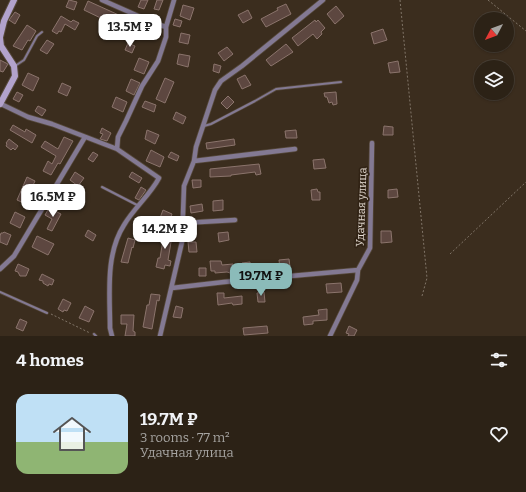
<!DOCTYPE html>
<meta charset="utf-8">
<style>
body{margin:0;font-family:Bitter,serif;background:#382f23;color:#f1f3f6;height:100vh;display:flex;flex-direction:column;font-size:15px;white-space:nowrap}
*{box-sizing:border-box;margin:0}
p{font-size:13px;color:#a6a4a1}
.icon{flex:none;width:22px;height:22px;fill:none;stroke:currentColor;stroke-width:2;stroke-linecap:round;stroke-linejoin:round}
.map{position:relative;height:336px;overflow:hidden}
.sheet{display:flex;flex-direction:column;background:#2c2216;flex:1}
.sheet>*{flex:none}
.needle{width:26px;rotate:229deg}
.buttons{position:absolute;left:474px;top:12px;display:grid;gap:8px}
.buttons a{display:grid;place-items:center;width:40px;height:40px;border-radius:50%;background:#2c2216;box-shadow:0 1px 3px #0004,0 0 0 1px #483f35;font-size:20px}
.price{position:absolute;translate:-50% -34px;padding:0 9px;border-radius:8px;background:#fff;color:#222;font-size:13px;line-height:26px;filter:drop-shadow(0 1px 2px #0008)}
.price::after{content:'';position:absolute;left:50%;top:24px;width:12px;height:9px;margin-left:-6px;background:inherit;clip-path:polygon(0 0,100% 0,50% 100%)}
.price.active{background:#8bbbb9;color:#111}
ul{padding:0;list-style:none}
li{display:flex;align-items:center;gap:12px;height:100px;padding:0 16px}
li span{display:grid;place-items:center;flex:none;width:112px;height:80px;border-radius:12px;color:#555}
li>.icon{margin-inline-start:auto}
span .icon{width:48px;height:48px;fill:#fffc;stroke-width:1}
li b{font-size:17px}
h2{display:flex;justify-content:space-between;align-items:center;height:48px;padding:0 16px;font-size:17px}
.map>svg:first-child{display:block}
</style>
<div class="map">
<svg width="526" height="336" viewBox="0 0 526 336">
<rect width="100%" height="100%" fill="#3b2d1e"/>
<path fill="#5d4740" stroke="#8b746c" d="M69,0L77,2L74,10L66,7Z
M141,0H148L144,9L138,7Z
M157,0H163L159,10L154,9Z
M88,1L121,16L116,27L109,24V22L84,10Z
M286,4L291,14L266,27L261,19L278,10L277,8Z
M183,5L194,8L190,20L180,16Z
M336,6L344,16L335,24L327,14Z
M248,10L252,18L243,23L238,15Z
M15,12L20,15L15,24L9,20Z
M61,16L71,22L73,20L79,23L75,30L65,24L61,32L59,31L57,34L52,31Z
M175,19L182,21L180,27L173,25Z
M315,20L316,22L318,20L325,28L321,32L322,34L317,39L313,34L298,46L292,38Z
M27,25L36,31L30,41L28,40L22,50L13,46Z
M383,29L387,40L374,44L371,33Z
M181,33L190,35L188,44L179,42Z
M47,40L54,44L47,54L40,50Z
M128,43L135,46L132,53L125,50Z
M286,44L293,52L271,66L266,60Z
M227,47L233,54L224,61L218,53Z
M179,54L190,56L188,67L177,64Z
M139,58L149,62L144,74L134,70Z
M0,60L8,64L3,72L0,71Z
M398,61L400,72L390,73L388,63Z
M214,64L221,66L219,73L213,71Z
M28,73L39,78L33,91L22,85Z
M245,75L251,85L242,89L237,79Z
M165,78L174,82L165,103L156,99Z
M131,79L140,83L134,95L126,91Z
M62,83L71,87L67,96L58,92Z
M17,92L23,95L19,102L13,99Z
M336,92L337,104L333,105L332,102L329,103L327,97H325L324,93Z
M228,96L234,102L227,109L221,103Z
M116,97L127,102L123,112L112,107Z
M145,101L156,105L154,112L142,107Z
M38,106L46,110L42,116L35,111Z
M176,112L186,117L183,124L173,119Z
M13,125L25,132L26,129L36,135L32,143L10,130Z
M384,126L393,127V135H383Z
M102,128L111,133L107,141L100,139L103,134L100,133Z
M147,130L159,135L155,144L145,139Z
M296,130L297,138H286L285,131Z
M64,137L73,141L60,164L58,163L51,175L43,171L48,161L52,164L56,156L41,147L45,141L58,149Z
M9,139L18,146L15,150L13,148L11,150L6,146L7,144L6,143Z
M234,139L235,145L207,149L206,143Z
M151,150L164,157L160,167L146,161Z
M93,152L98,155L93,162L88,159Z
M171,152L179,156L177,161L168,157Z
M324,159L326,168L314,169L313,160Z
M259,164L261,174L256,175L255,172L231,175V176L210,177V169Z
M75,172L84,178L78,186L70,180Z
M132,172L142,178L139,183L129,177Z
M27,177L35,181L29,194L33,196L28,205L17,200Z
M192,180H201V187L193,188Z
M141,187L146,190L139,200L135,198Z
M63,188L73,195L68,202L58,196Z
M317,189L318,192H320V200H312L311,190Z
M397,189L398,197L388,198V190Z
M223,200V210L213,211V201Z
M202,204L203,211L191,213L190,206Z
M49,208L61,214L52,231L47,229L52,219L45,215Z
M163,210L172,214L169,222L160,218Z
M15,212L25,217L20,228L10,223Z
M165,228L173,230L168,260L171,261L170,266L165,265L164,269L156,267L158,258H160Z
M88,230L96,235L93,241L85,236Z
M381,231H391L392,242L381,243Z
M4,232L11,235L7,245L0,242V236L1,233H3Z
M228,232L229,240L219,242L218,233Z
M37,236L54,244L48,255L32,247Z
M128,238L135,240L133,248L132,247L128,263L121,262Z
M188,242H196L197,252H189Z
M289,259L290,267L280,269L279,260Z
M210,261H221L222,265L233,264V274L227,272L215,273V271H211Z
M250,262L251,271H243L242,263Z
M18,264L29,269L26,276H20L18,272L15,271Z
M199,268H206V276H199Z
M42,274L54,280L52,285L49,284L48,286L43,283V281L39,280Z
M341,283L342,292L327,293L326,284Z
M264,292L265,302H258L257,293Z
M217,293H224V298L242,296V304L233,305L232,303L218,305Z
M151,294L160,295L159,301L157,300L152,329L143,327L147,305H149Z
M63,299L71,303L67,311L64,310L63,312L58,309Z
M85,306L94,311L89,322L79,318Z
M176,306L183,308L181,318L173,317Z
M327,309V320L313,321V324L304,325L303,317L319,315L318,310Z
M121,315H134L133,331L135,332V336H125L127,324H121Z
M20,319L27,322L23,331L16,328Z
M267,326L268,333L244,335L243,328Z
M349,326L357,330L354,336H348L349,334L346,333Z"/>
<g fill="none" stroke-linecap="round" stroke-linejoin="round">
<defs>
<path id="lane" d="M15,66L24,60L37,36L42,32
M204,126L211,124L255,101L276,89L341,82
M102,187L137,205
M0,292L47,313
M94,334L96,336"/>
<path id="street" d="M102,0L154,23L166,27
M1,104L28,117L52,124L117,149
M194,161L295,149
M183,223L235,220
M0,269L14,256L85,137
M172,288L224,282L358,270
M112,336L110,328C110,294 105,255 124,225C134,208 150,195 159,178L117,149L118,137L126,121L142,86L158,61L166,37V27L174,0
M160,336L182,242L184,186L194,161L196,147L215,90L221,81L242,66L323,0
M330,336L357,280L358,270L370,248L372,143"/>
<path id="secondary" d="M0,37L4,21L14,0
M0,38L1,46L14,66L15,76L0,104"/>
</defs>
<use href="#lane" stroke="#56493b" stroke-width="3.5"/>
<use href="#street" stroke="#56493b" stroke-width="6"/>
<use href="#secondary" stroke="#56493b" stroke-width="8"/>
<path stroke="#817568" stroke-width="1" stroke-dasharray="2 2" stroke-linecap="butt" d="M400,0L427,278L422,296
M488,0L526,31
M450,254L526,182
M51,314L90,333"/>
<use href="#lane" stroke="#837993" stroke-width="2"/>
<use href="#street" stroke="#837993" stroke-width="4.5"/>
<use href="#secondary" stroke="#b2a2cc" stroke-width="6"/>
</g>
<g text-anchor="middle" stroke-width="3.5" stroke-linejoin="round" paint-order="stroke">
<g font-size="11" fill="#e4dbd2" stroke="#312315">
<text transform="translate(361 207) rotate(-88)" y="4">Удачная улица</text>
</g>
</g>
</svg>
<div class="buttons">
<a><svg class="needle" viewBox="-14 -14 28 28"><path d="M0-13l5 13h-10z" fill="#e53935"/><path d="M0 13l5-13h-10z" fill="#a6a4a1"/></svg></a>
<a><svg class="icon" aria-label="layers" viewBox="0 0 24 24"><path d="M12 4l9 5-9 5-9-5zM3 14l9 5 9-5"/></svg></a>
</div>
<b class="price" style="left:130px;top:48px">13.5M ₽</b>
<b class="price" style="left:53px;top:218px">16.5M ₽</b>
<b class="price" style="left:165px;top:250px">14.2M ₽</b>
<b class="price active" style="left:261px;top:297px">19.7M ₽</b>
</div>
<section class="sheet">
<h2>4 homes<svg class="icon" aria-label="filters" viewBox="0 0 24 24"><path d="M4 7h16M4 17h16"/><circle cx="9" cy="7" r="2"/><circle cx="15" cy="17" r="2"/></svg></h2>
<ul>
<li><span style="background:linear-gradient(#bfe0f5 60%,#8fb573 0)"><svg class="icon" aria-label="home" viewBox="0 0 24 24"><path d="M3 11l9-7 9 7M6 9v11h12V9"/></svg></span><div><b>19.7M ₽</b><p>3 rooms · 77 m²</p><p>Удачная улица</p></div><svg class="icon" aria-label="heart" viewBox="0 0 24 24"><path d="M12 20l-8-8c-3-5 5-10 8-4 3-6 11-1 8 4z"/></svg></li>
</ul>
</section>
